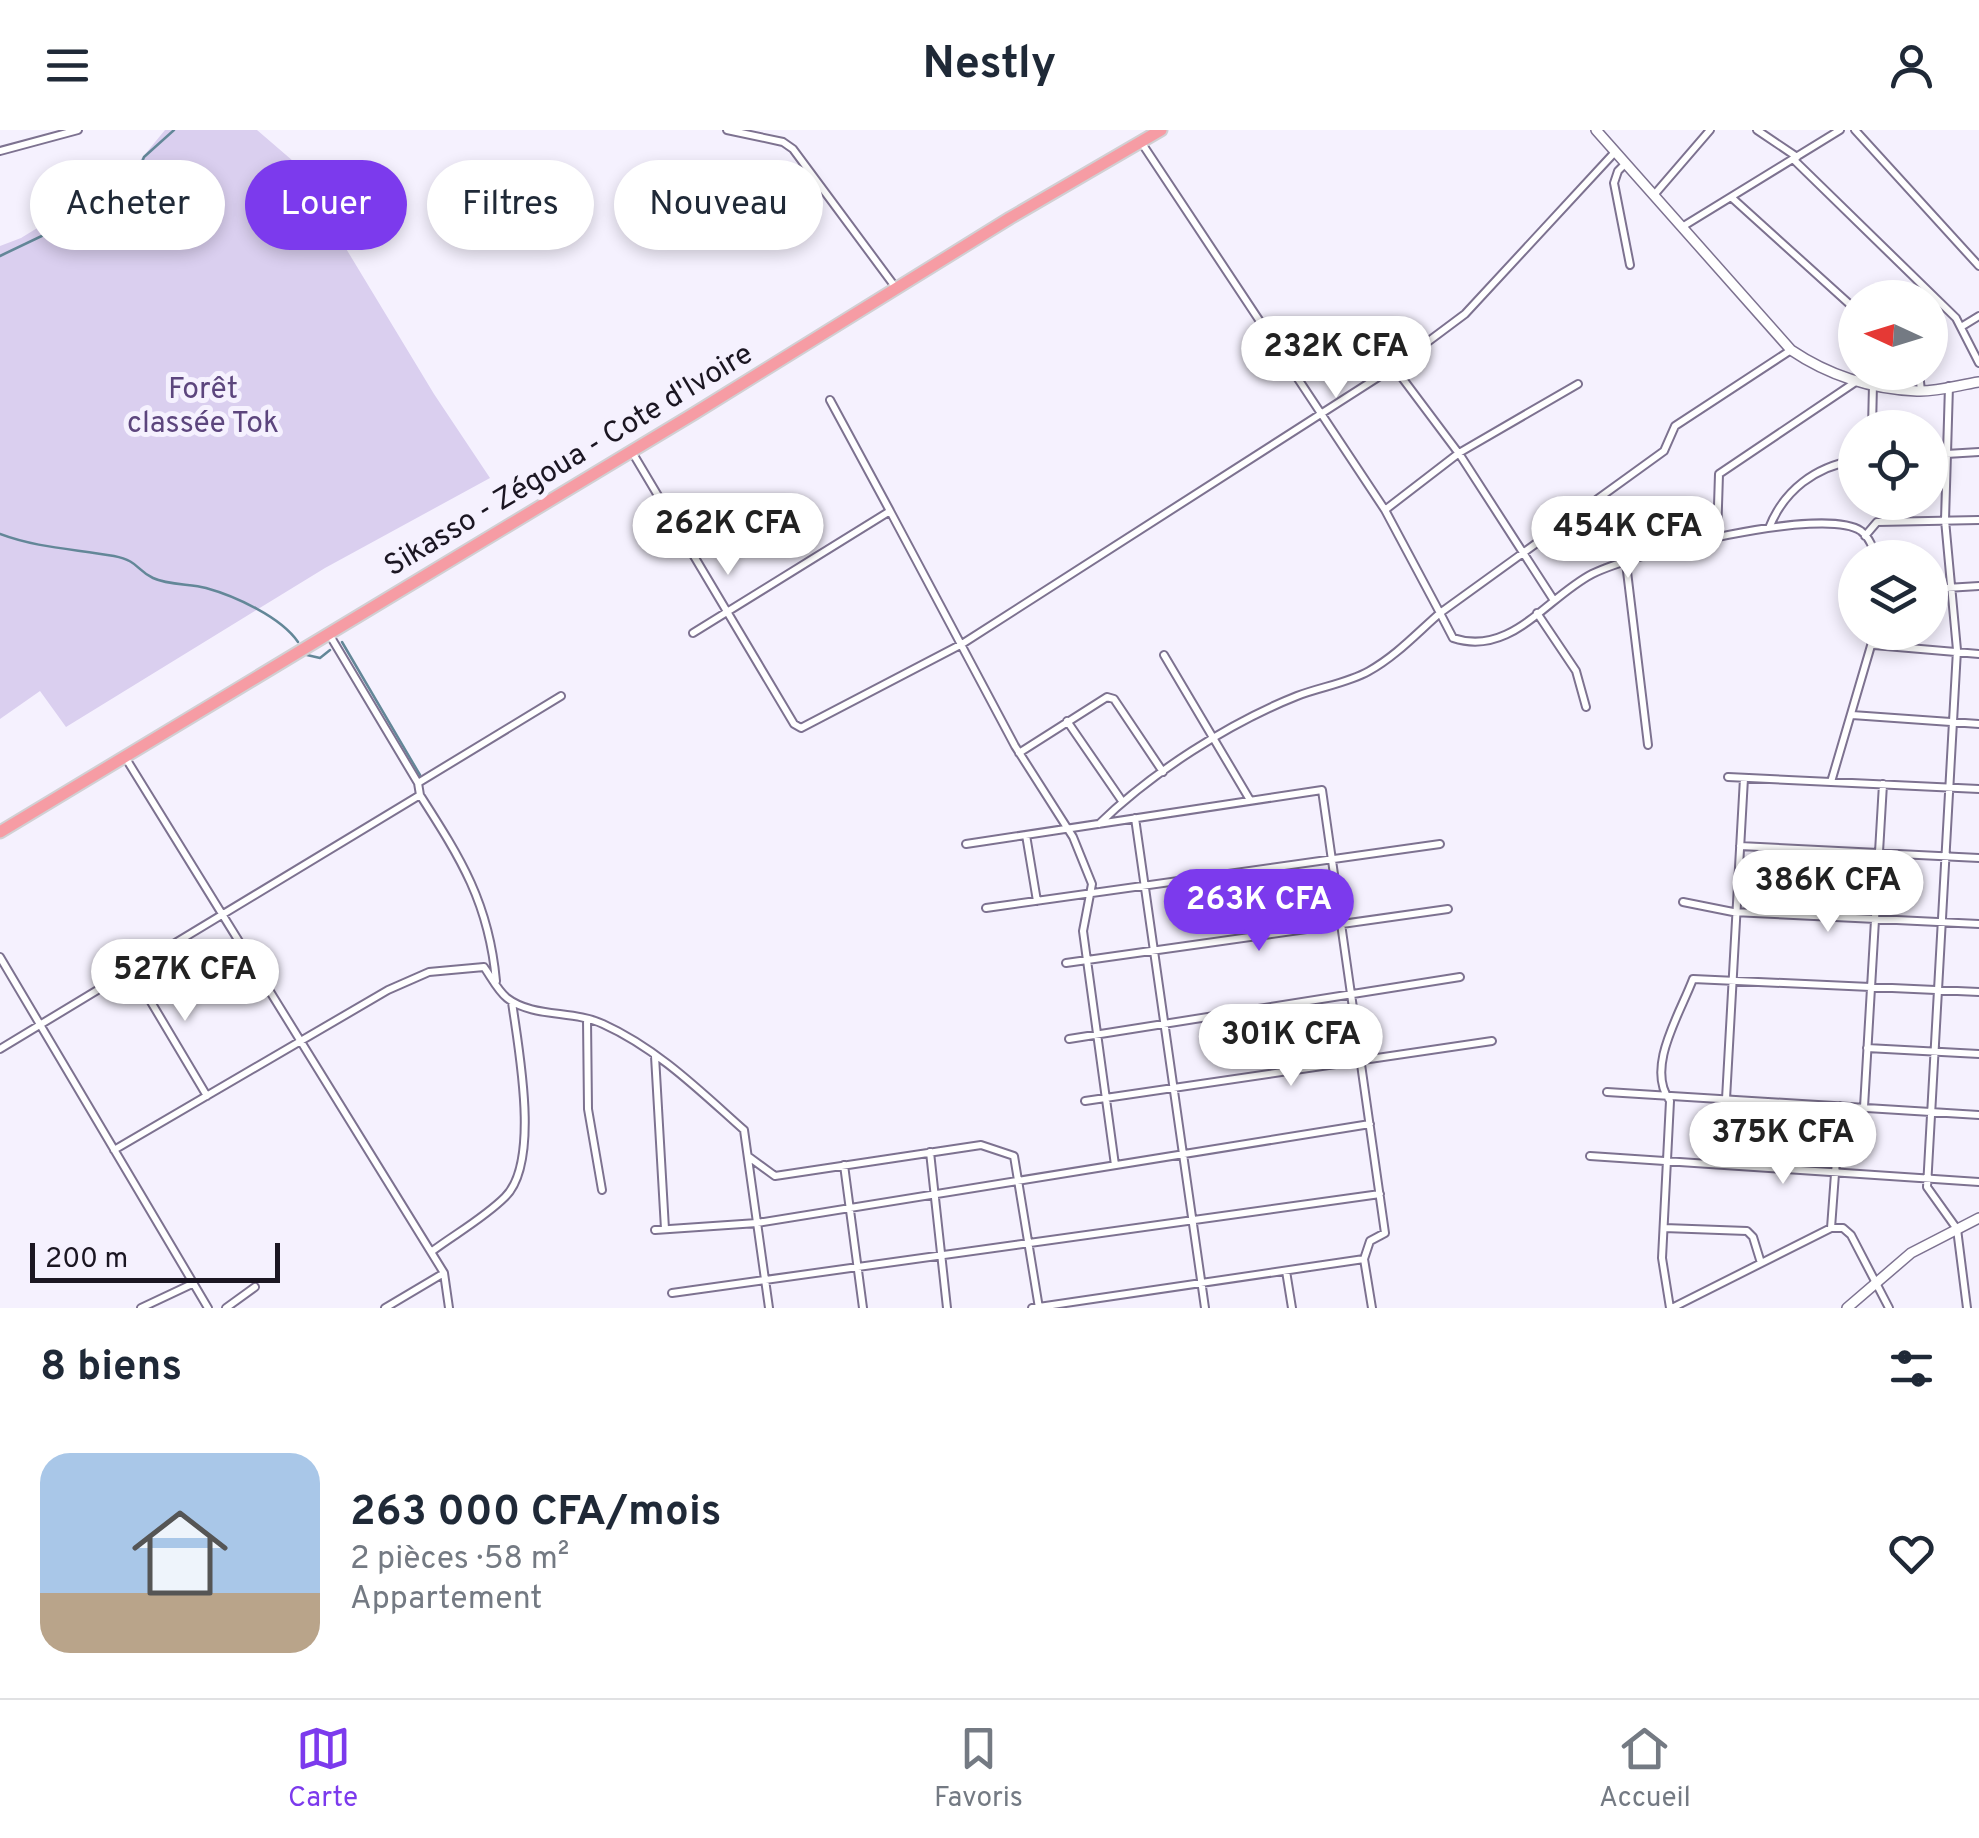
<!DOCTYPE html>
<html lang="fr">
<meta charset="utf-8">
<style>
body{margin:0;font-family:Overpass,sans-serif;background:#f6f6f7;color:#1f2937;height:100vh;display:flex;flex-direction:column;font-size:38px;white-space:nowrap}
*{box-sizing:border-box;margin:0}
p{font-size:32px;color:#747a83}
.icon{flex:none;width:55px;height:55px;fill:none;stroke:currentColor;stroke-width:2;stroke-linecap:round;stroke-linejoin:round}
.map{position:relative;height:1178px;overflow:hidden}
.panel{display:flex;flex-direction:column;background:#fff;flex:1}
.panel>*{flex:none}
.top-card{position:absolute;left:30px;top:30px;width:1000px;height:90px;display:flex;gap:20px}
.needle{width:65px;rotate:274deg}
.tools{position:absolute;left:1838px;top:150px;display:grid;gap:20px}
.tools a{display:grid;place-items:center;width:110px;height:110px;border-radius:50%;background:#fff;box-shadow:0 5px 15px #0003;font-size:50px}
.scale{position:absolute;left:30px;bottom:25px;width:250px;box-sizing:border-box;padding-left:10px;border:5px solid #1b1622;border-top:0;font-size:28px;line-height:35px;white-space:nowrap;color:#1b1622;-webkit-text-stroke:8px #f5f1fe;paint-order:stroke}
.price{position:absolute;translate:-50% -85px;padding:0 22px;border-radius:35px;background:#fff;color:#222;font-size:32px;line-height:65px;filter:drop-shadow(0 2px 5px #0008)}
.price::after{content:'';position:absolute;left:50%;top:60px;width:30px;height:22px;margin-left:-15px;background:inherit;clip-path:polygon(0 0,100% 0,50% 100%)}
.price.on{background:#7c3aed;color:#fff}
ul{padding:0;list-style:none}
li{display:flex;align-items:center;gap:30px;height:250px;padding:0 40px}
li+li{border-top:2px solid #e0e1e3}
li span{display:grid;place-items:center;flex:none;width:280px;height:200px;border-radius:30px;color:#555}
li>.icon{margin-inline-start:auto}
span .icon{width:120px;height:120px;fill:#fffc;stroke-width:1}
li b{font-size:42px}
h2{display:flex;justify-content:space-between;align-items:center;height:120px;padding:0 40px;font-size:42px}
.tag{padding:0 35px;border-radius:45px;background:#fff;box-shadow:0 5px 15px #0003;font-size:35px;line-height:90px}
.tag.on{background:#7c3aed;color:#fff}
header{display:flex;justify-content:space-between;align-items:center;height:130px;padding:0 40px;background:#fff;font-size:45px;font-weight:700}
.dock{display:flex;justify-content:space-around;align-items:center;height:140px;border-top:2px solid #e0e1e3;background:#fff;font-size:28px;color:#747a83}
.dock a{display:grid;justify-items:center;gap:5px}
.dock .on{color:#7c3aed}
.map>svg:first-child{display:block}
</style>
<header><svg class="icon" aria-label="menu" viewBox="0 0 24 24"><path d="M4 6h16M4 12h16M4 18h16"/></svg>Nestly<svg class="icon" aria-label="person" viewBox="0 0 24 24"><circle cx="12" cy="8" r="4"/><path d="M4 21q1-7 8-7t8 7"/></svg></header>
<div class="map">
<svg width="1979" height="1178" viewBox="0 0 1979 1178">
<rect width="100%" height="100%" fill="#f5f1fe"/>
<path fill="#dacfef" d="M165,0H257L293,31L434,264L490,348L325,438L66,597L40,561L0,589V116L21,108L132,40Z"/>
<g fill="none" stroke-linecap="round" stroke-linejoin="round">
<path stroke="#638798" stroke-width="2.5" d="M0,126L71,92L137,45L144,27L174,0
M0,404C37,418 75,419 114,426C139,431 136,440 153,448C168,455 190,454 206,458C235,466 281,487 298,512
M342,512L420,645
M307,525L320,528L330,520"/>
<defs>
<path id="minor" d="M727,0L783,12L793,19L896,158
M1757,0L1797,27
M1855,0L1979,136
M0,21L78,0
M1793,29L1956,188L1979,233
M1625,34L1618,41L1614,53L1630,135
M1654,65L1710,0
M1731,67L1855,179
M1682,97L1840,0
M1961,197L1979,186
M1791,220L1675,296L1664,321L1440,483L1453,508C1511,527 1546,468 1592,444C1634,423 1824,375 1861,401C1870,408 1873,418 1876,428
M1394,237L1460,325L1553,469
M1919,242L1921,261
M1949,256L1945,390L1957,520L1927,1057L1957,1099L1967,1178
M830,270L890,381
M1872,298L1873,254
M632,322L794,594L801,598L962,514L1394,237L1465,184L1615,22
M1930,325L1979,322
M1385,380L1459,323L1578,254
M1769,398C1784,360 1815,337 1855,330
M1865,406L1877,392L1979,390
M1717,408L1719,344L1857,251
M1626,433L1648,615
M1930,459L1979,456
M1537,483L1576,541L1586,577
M693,503L890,381L1015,616L1073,707L1092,754L1083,801L1115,1035
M1874,515L1979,524
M1164,525L1250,670
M1852,585L1979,594
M1067,591L1122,671
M1019,623L1107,567L1114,569L1163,642
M125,627L444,1143L449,1178
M1728,647L1979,659
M1831,652L1875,502
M418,653L561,566
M420,665C461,729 489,773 496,851
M1135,688L1205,1178
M1099,694C1151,643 1229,593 1297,566C1320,557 1348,553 1369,541C1396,526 1417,503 1440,483L1385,380L1141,12
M1026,705L1037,771
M966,714L1322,660L1385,1103L1370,1111L1364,1129L1372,1178
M1740,716L1979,728
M1683,772L1733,782L1979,794
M986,778L1440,714
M0,827L208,1178
M1066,833L1448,779
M132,840L207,966
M587,889L588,979L602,1060
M1069,909L1460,847
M1867,918L1979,924
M0,919L420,665L418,653L329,504
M655,926L665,1099
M1607,962L1979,985
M1726,969L1744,648
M1085,971L1492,911
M1864,977L1883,654
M114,1020L388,860L429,842L484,837C491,847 498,861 507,868C533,888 573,880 603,894C658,919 700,961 744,1000L769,1178
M930,1022L947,1178
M1590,1026L1979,1052
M749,1027L775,1046L981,1015L1014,1026L1039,1178
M844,1035L863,1178
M1664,1098L1747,1101L1753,1107L1761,1133
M1831,1098L1840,976
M655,1100L757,1093L1370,994
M431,1122C455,1104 484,1088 505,1067C541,1032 518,917 512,872
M1286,1141L1292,1178
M672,1163L1380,1064
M141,1178L192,1154
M226,1178L255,1157
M385,1178L444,1143
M1032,1178L1364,1129
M1670,1178L1662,1128L1670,971C1645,938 1680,884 1693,849L1979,862
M1672,1178L1831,1098H1843L1851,1105L1889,1178"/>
<path id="tertiary" d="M1596,0L1791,220C1828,245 1872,259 1917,261C1937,262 1959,255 1979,252
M1847,1178L1911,1123L1979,1088"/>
<path id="trunk" d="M0,702L695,283L1010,88L1161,0"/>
</defs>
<use href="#minor" stroke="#7d7290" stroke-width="10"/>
<use href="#tertiary" stroke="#7d7290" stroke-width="12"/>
<use href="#trunk" stroke="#d1d0d3" stroke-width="15"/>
<use href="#minor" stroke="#fff" stroke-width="6"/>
<use href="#tertiary" stroke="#fff" stroke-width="9"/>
<use href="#trunk" stroke="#f69ca4" stroke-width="11"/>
</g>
<g text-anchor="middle" stroke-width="10" stroke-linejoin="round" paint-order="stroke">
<g font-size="30" fill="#5c457d" stroke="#f5f1fe">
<text x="203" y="268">Forêt<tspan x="203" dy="34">classée Tok</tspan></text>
</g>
<g font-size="30" fill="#1b1622" stroke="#f5f1fe">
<text transform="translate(568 329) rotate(-31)" y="10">Sikasso - Zégoua - Cote d'Ivoire</text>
</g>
</g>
</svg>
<div class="tools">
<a><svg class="needle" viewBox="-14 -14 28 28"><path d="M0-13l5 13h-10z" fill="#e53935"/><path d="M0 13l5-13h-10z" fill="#747a83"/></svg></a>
<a><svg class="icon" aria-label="locate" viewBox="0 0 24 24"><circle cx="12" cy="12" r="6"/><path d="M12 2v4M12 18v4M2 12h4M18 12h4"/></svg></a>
<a><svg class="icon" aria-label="layers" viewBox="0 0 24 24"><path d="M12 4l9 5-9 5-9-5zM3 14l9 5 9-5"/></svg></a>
</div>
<div class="scale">200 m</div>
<b class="price" style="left:1336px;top:271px">232K CFA</b>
<b class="price" style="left:728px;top:448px">262K CFA</b>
<b class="price" style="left:1628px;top:451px">454K CFA</b>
<b class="price" style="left:1828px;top:805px">386K CFA</b>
<b class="price on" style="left:1259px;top:824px">263K CFA</b>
<b class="price" style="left:185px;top:894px">527K CFA</b>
<b class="price" style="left:1291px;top:959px">301K CFA</b>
<b class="price" style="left:1783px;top:1057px">375K CFA</b>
<div class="top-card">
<a class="tag">Acheter</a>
<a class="tag on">Louer</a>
<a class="tag">Filtres</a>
<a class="tag">Nouveau</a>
</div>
</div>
<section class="panel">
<h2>8 biens<svg class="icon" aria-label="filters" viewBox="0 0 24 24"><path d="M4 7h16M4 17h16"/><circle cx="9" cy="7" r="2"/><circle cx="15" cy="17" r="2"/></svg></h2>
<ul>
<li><span style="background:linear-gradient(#a9c7e8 70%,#b9a48a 0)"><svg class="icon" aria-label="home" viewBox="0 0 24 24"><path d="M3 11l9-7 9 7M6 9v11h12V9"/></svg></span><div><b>263 000 CFA/mois</b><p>2 pièces · 58 m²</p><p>Appartement</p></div><svg class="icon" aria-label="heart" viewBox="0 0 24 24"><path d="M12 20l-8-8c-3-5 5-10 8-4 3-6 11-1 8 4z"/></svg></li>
</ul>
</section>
<nav class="dock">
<a class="on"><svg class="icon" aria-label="map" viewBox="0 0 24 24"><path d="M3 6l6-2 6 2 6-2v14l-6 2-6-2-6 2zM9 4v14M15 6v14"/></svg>Carte</a>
<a><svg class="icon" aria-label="saved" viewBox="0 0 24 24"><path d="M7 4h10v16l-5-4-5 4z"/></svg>Favoris</a>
<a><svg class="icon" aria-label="home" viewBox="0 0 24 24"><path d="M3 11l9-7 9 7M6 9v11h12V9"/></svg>Accueil</a>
</nav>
